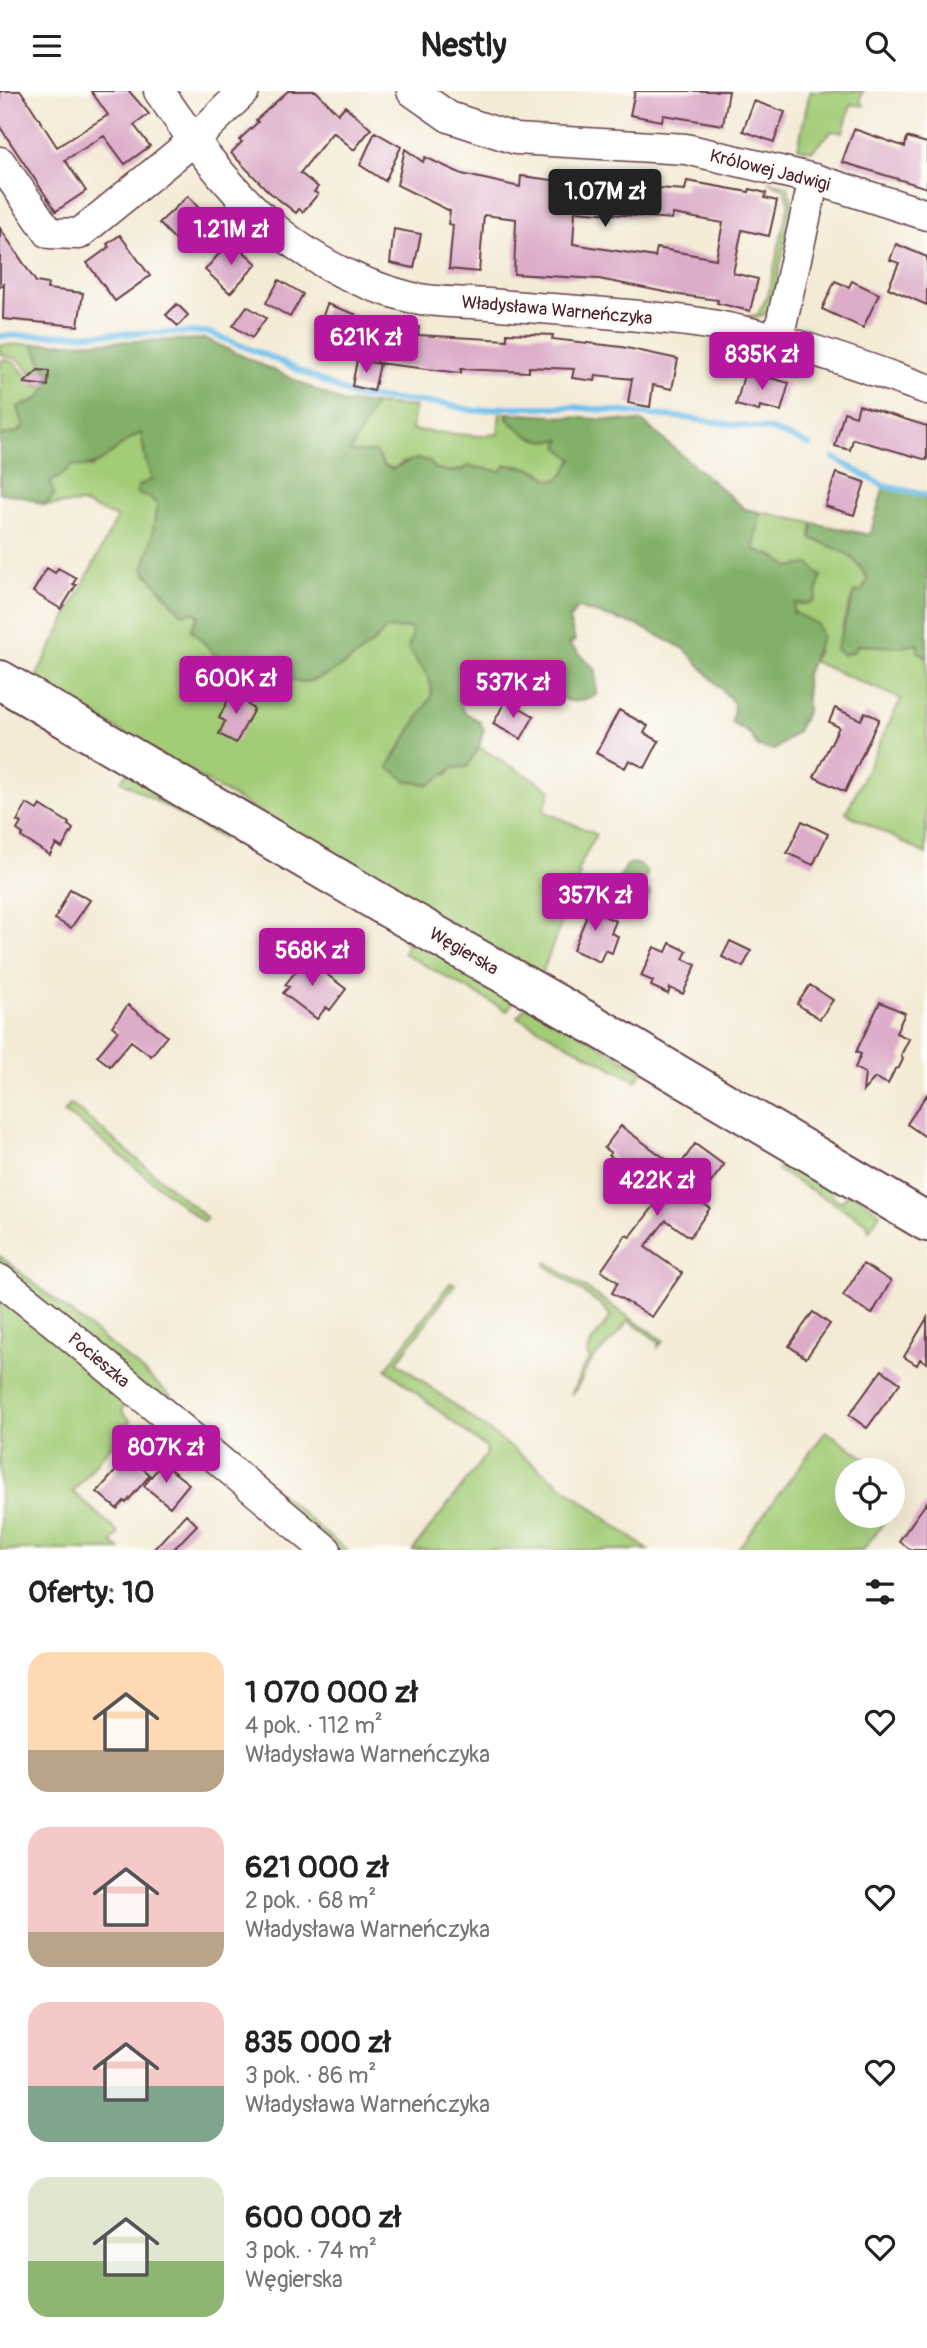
<!DOCTYPE html>
<html lang="pl">
<meta charset="utf-8">
<style>
body{margin:0;font-family:Pangolin,sans-serif;background:#f2f2f2;color:#222;height:100vh;display:flex;flex-direction:column;font-size:26px;white-space:nowrap}
*{box-sizing:border-box;margin:0}
p{font-size:23px;color:#767676}
.icon{flex:none;width:38px;height:38px;fill:none;stroke:currentColor;stroke-width:2;stroke-linecap:round;stroke-linejoin:round}
.map{position:relative;height:1459px;overflow:hidden}
.panel{display:flex;flex-direction:column;background:#fff;flex:1}
.panel>*{flex:none}
.buttons{position:absolute;left:835px;top:1367px;display:grid;gap:14px}
.buttons a{display:grid;place-items:center;width:70px;height:70px;border-radius:50%;background:#fff;box-shadow:0 7px 28px #0002;font-size:35px}
.price{position:absolute;translate:-50% -60px;padding:0 16px;border-radius:7px;background:#b5179e;color:#fff;font-size:23px;line-height:46px;filter:drop-shadow(0 2px 4px #0008)}
.price::after{content:'';position:absolute;left:50%;top:42px;width:21px;height:16px;margin-left:-10px;background:inherit;clip-path:polygon(0 0,100% 0,50% 100%)}
.price.current{background:#222;color:#fff}
ul{padding:0;list-style:none}
li{display:flex;align-items:center;gap:21px;height:175px;padding:0 28px}
li span{display:grid;place-items:center;flex:none;width:196px;height:140px;border-radius:21px;color:#555}
li>.icon{margin-inline-start:auto}
span .icon{width:84px;height:84px;fill:#fffc;stroke-width:1}
li b{font-size:30px}
h2{display:flex;justify-content:space-between;align-items:center;height:84px;padding:0 28px;font-size:30px}
header{display:flex;justify-content:space-between;align-items:center;height:91px;padding:0 28px;background:#fff;font-size:32px;font-weight:700}
.map>svg:first-child{display:block}
</style>
<header><svg class="icon" aria-label="menu" viewBox="0 0 24 24"><path d="M4 6h16M4 12h16M4 18h16"/></svg>Nestly<svg class="icon" aria-label="search" viewBox="0 0 24 24"><circle cx="10" cy="10" r="6"/><path d="M15 15l6 6"/></svg></header>
<div class="map">
<svg width="927" height="1459" viewBox="0 0 927 1459">
<rect width="100%" height="100%" fill="#fdfcf7"/>
<filter id="ink" filterUnits="userSpaceOnUse"><feTurbulence type="fractalNoise" baseFrequency=".0143" numOctaves="2"/><feDisplacementMap in="SourceGraphic" scale="14" xChannelSelector="R" yChannelSelector="G"/><feConvolveMatrix kernelMatrix="1 2 1 2 8 2 1 2 1" color-interpolation-filters="sRGB"/></filter>
<filter id="wash" filterUnits="userSpaceOnUse"><feTurbulence type="fractalNoise" baseFrequency=".00686" numOctaves="4" result="noise"/><feDisplacementMap in="SourceGraphic" scale="28" xChannelSelector="R" yChannelSelector="G"/><feGaussianBlur stdDeviation="1.57" result="paint"/><feColorMatrix in="noise" values="0 0 0 0 0 0 0 0 0 0 0 0 0 0 0 0 0 1.4 0 .05"/><feComposite in="paint" operator="in"/></filter>
<g filter="url(#wash)">
<rect width="100%" height="100%" fill="#f4ebd6"/>
<path fill="#a3cc77" stroke="#767651" stroke-width="2" d="M810,0H863L860,8L864,15L851,13L843,41L832,40L812,60L798,57Z
M768,90L787,95L793,111L772,215C766,224 758,227 747,230V226L758,223L768,204L789,111L784,98Z
M33,253L42,272L50,283C47,306 38,309 18,316L24,336L16,342L1,345V270L4,268L15,272L36,295H44L48,291L49,285L45,279H38L32,283L19,269L0,263V254Z
M375,313L415,316L412,339L479,345L498,343L500,322H508L507,328C522,341 542,351 562,348L573,367L564,383L557,389H550L539,380L501,381L467,375C456,387 419,374 403,371L395,378L384,375L380,367L349,362Z
M141,341L146,371L152,389L141,405L149,406L158,413L151,453L143,478L182,523L193,521L199,525L191,538L219,568L242,586L272,583L304,591L312,589L349,571L377,549L385,537H411L417,572C427,579 434,593 431,606L389,676L447,684L453,677L467,675L479,656L551,699L543,720L596,743L577,781L580,783L541,885L34,590L117,427L82,412L45,414L54,404L50,391L61,385L72,374L92,376L130,347Z
M760,421L813,432L811,447C824,453 848,460 856,469C861,475 864,482 868,489L862,501H854L843,533L841,546L856,554L900,556L919,553L927,570L926,763L846,722L901,608L812,570L817,562V533L793,521L795,512L805,513L810,473L790,476L771,464L754,458Z
M127,681L228,740L223,748L121,690Z
M407,846L515,908L507,920L403,862L408,854L404,852Z
M529,912L643,980L636,990L517,926Z
M71,1013L207,1127L203,1131L76,1029L63,1022Z
M788,1063L837,1095L831,1105L842,1111L850,1099L880,1122L869,1140L867,1132L777,1079Z
M0,1165L136,1274L327,1444L347,1459H331L0,1186Z
M547,1171L664,1250L658,1256L659,1251L628,1229C619,1246 603,1256 591,1271C583,1282 581,1294 571,1304L583,1277L590,1267L587,1264L591,1252L611,1225L601,1214L545,1174Z
M451,1191L455,1193L397,1271L648,1459H413L486,1364V1357L386,1278Z
M0,1203L126,1308L122,1321L131,1330L73,1401L119,1442L112,1451L121,1459H0Z
M826,1340L883,1379H847V1424L889,1425L863,1459H737Z"/>
<path fill="#82b068" stroke="#66684a" stroke-width="2" d="M206,248L342,311L375,313L350,361H375L384,375L392,378C406,373 413,364 429,370L434,377L452,381L463,379L467,375L501,380L506,374C516,375 526,375 535,379C540,381 544,386 549,388C562,393 568,376 573,368L558,356L561,349C533,352 526,345 507,327L508,322L643,331L745,418L760,421L754,459L771,464L790,476L810,473L821,485L815,510L805,513L795,512L793,521L817,533L822,545L806,583L807,620L797,640L775,659L758,656L750,643L732,632L734,612L685,558L637,534L577,517L569,529L575,550L569,553L596,579V604C587,607 579,612 570,610C539,602 518,571 484,583C478,585 473,586 469,590C459,599 459,608 463,620L479,630L484,638L479,656L467,676L453,677L429,694L407,690L388,676L431,606C435,586 417,573 408,557L412,545L411,537L385,538C373,556 324,592 302,591C293,590 284,585 275,584C264,582 253,585 242,586L219,568L191,538L199,524L193,521L182,523L143,478L151,453L157,413L149,406L137,402L138,395L152,388L146,371L141,342C115,353 102,382 72,374L61,385L50,391L54,404L45,414L22,405L0,402V342L1,344L16,342L24,336L18,316C38,309 47,306 50,283L42,272L33,253Z
M884,395L927,404V570L924,564L918,561V553L900,556L857,554L855,560L843,564L836,558L855,501L862,500L868,488C851,458 840,461 811,447L813,432L870,444Z
M633,772L642,775L647,782L644,795L650,802L647,810L633,811L616,802L613,798L627,774Z"/>
<g fill="none" stroke-linecap="round" stroke-linejoin="round">
<path stroke="#6fc0eb" stroke-width="6" d="M0,245L207,241L270,266L354,305L445,313L475,320L508,316H573L686,327L772,339L810,354
M834,367L884,395L927,404"/>
</g>
<g id="blocks">
<path fill="#dcacc9" fill-rule="evenodd" d="M0,0H21L57,56L108,24L91,0H129L149,23L134,34L150,55L125,73L104,45L65,69L86,100L56,120L0,36Z
M288,0H316L338,23L345,15L371,38L354,59L333,41L300,82L318,96L314,101L318,103L303,121L299,118L296,122L268,100L231,62L242,51L239,49L258,31L256,29Z
M635,0H729L723,34L663,24L662,30L630,24Z
M754,10L785,21L774,51L743,40Z
M854,38L905,56L907,46L927,52V97L842,71Z
M375,41L401,56L385,90L360,74Z
M405,58L423,71L425,66L462,83L520,96L521,85L575,92L576,88L622,93L623,90L646,92L645,96L685,99L687,90L749,101L750,98L766,102L765,107L777,110L769,145L742,139L733,182L758,188L750,220L717,212L718,209L680,204L599,188L514,183L516,128L484,124L479,181L449,178L453,134L448,133L450,120L397,94ZM575,120L672,128L673,123L723,132L716,168L657,157L655,166L573,153Z
M188,105L212,132L184,158L159,132Z
M0,137L36,191L48,193L47,198L83,202L78,235L3,228L4,193L0,196Z
M394,138L421,143L414,177L390,172Z
M120,144L150,185L115,210L87,172L109,156L107,153Z
M231,149L257,173L230,202L205,179Z
M896,153L927,166V214L888,197L899,172L890,169Z
M279,189L303,203L290,226L266,212Z
M835,190L849,196L852,190L879,203L863,237L822,218Z
M177,213L188,224L178,235L166,224Z
M327,213L355,223L345,255L316,245Z
M247,215L266,227L252,247L233,235Z
M382,231L419,236L418,244L507,249V242L553,244L552,248L622,256L678,268L672,298L653,294L650,316L628,312L632,288L596,284L595,290L572,287L574,278L529,276V281L461,278V282L377,272Z
M357,269L380,273L374,300L352,295Z
M38,279L49,280L48,295L24,292Z
M745,280L789,292L781,320L760,315L759,320L736,314Z
M859,314L927,335V369L853,348L850,359L835,355L844,321L856,325Z
M836,382L865,391L854,424L825,415Z
M47,477L55,482L58,477L76,487L73,493L76,494L61,518L33,501Z
M233,599L251,608L248,614L254,618L236,652L219,643L225,630L219,627Z
M506,609L534,625L521,648L493,633Z
M835,617L861,629L865,621L879,628L845,701L814,686L839,636L829,631Z
M619,619L648,635L644,642L659,650L645,677L629,669L625,677L596,662Z
M27,713L37,719L40,714L69,732L68,734L73,738L62,757L56,753L50,764L21,746L23,743L17,739L21,732L17,730Z
M802,730L828,743L813,774L787,762Z
M70,798L90,809L71,837L55,828Z
M576,808L603,819L601,824L616,830L611,842L618,845L612,862L605,859L600,871L573,859L586,827Z
M730,850L751,860L743,876L722,866Z
M670,852L687,860L683,868L696,874L683,903L670,897L668,903L651,895L653,890L641,885L654,856L666,861Z
M299,862L346,898L330,919L326,916L317,928L283,902L289,896L285,894L296,880L290,875Z
M810,894L833,909L820,928L797,913Z
M880,911L905,922L896,942L909,948L901,964L903,968L899,977L895,978L888,993L875,987L863,1000L865,982L855,977L861,963L856,961Z
M128,914L167,945L151,965L131,950L110,975L97,965L118,940L112,935Z
M927,1003V1047L907,1033Z
M621,1035L678,1077L695,1053L724,1074L698,1109L710,1117L690,1146L666,1129L645,1156L682,1182L652,1226L612,1202L618,1191L601,1180L626,1144L630,1146L664,1102L609,1064L611,1062L604,1057Z
M863,1173L891,1190L872,1223L843,1205Z
M813,1221L830,1233L806,1267L789,1255Z
M927,1227V1272L920,1268L917,1274L904,1266Z
M882,1279L900,1292L867,1337L849,1324Z
M129,1365L150,1384L126,1412L124,1410L117,1418L97,1401Z
M162,1372L189,1393L170,1416L144,1395Z
M927,1411V1459H911L899,1450Z
M186,1423L197,1434L173,1459H153Z"/>
</g>
</g>
<g filter="url(#ink)">
<use href="#blocks" fill-opacity="0" stroke="#643e45" stroke-width="2"/>
<g fill="none" stroke-linecap="round" stroke-linejoin="round">
<defs>
<path id="minor" d="M159,0C225,97 290,176 409,206C434,212 463,211 488,213C557,219 626,222 694,231C776,243 849,271 927,298
M412,0L449,26L516,48L686,58L814,88L927,124
M0,71L49,142L79,143L193,50L244,0
M778,247L814,88
M0,1189L55,1232L326,1459"/>
<path id="major" d="M0,589L385,815L599,937L927,1131"/>
</defs>
<use href="#minor" stroke="#643e45" stroke-width="33"/>
<use href="#major" stroke="#643e45" stroke-width="42"/>
<use href="#minor" stroke="#fff" stroke-width="30"/>
<use href="#major" stroke="#fff" stroke-width="38"/>
</g>
</g>
<g text-anchor="middle" stroke-width="6" stroke-linejoin="round" paint-order="stroke">
<g font-size="18" fill="#4a1f2b" stroke="#fdfcf7">
<text transform="translate(770 79) rotate(14)" y="6">Królowej Jadwigi</text>
<text transform="translate(557 219) rotate(5)" y="6">Władysława Warneńczyka</text>
<text transform="translate(464 860) rotate(30)" y="6">Węgierska</text>
<text transform="translate(99 1269) rotate(40)" y="6">Pocieszka</text>
</g>
</g>
</svg>
<div class="buttons">
<a><svg class="icon" aria-label="locate" viewBox="0 0 24 24"><circle cx="12" cy="12" r="6"/><path d="M12 2v4M12 18v4M2 12h4M18 12h4"/></svg></a>
</div>
<b class="price current" style="left:605px;top:138px">1.07M zł</b>
<b class="price" style="left:231px;top:176px">1.21M zł</b>
<b class="price" style="left:366px;top:284px">621K zł</b>
<b class="price" style="left:762px;top:301px">835K zł</b>
<b class="price" style="left:236px;top:625px">600K zł</b>
<b class="price" style="left:513px;top:629px">537K zł</b>
<b class="price" style="left:595px;top:842px">357K zł</b>
<b class="price" style="left:312px;top:897px">568K zł</b>
<b class="price" style="left:657px;top:1127px">422K zł</b>
<b class="price" style="left:166px;top:1394px">807K zł</b>
</div>
<section class="panel">
<h2>Oferty: 10<svg class="icon" aria-label="filters" viewBox="0 0 24 24"><path d="M4 7h16M4 17h16"/><circle cx="9" cy="7" r="2"/><circle cx="15" cy="17" r="2"/></svg></h2>
<ul>
<li><span style="background:linear-gradient(#ffd9b3 70%,#b9a48a 0)"><svg class="icon" aria-label="home" viewBox="0 0 24 24"><path d="M3 11l9-7 9 7M6 9v11h12V9"/></svg></span><div><b>1 070 000 zł</b><p>4 pok. · 112 m²</p><p>Władysława Warneńczyka</p></div><svg class="icon" aria-label="heart" viewBox="0 0 24 24"><path d="M12 20l-8-8c-3-5 5-10 8-4 3-6 11-1 8 4z"/></svg></li>
<li><span style="background:linear-gradient(#f6c9c9 75%,#b9a48a 0)"><svg class="icon" aria-label="home" viewBox="0 0 24 24"><path d="M3 11l9-7 9 7M6 9v11h12V9"/></svg></span><div><b>621 000 zł</b><p>2 pok. · 68 m²</p><p>Władysława Warneńczyka</p></div><svg class="icon" aria-label="heart" viewBox="0 0 24 24"><path d="M12 20l-8-8c-3-5 5-10 8-4 3-6 11-1 8 4z"/></svg></li>
<li><span style="background:linear-gradient(#f6c9c9 60%,#7fa58c 0)"><svg class="icon" aria-label="home" viewBox="0 0 24 24"><path d="M3 11l9-7 9 7M6 9v11h12V9"/></svg></span><div><b>835 000 zł</b><p>3 pok. · 86 m²</p><p>Władysława Warneńczyka</p></div><svg class="icon" aria-label="heart" viewBox="0 0 24 24"><path d="M12 20l-8-8c-3-5 5-10 8-4 3-6 11-1 8 4z"/></svg></li>
<li><span style="background:linear-gradient(#dfe7d0 60%,#8fb573 0)"><svg class="icon" aria-label="home" viewBox="0 0 24 24"><path d="M3 11l9-7 9 7M6 9v11h12V9"/></svg></span><div><b>600 000 zł</b><p>3 pok. · 74 m²</p><p>Węgierska</p></div><svg class="icon" aria-label="heart" viewBox="0 0 24 24"><path d="M12 20l-8-8c-3-5 5-10 8-4 3-6 11-1 8 4z"/></svg></li>
</ul>
</section>
